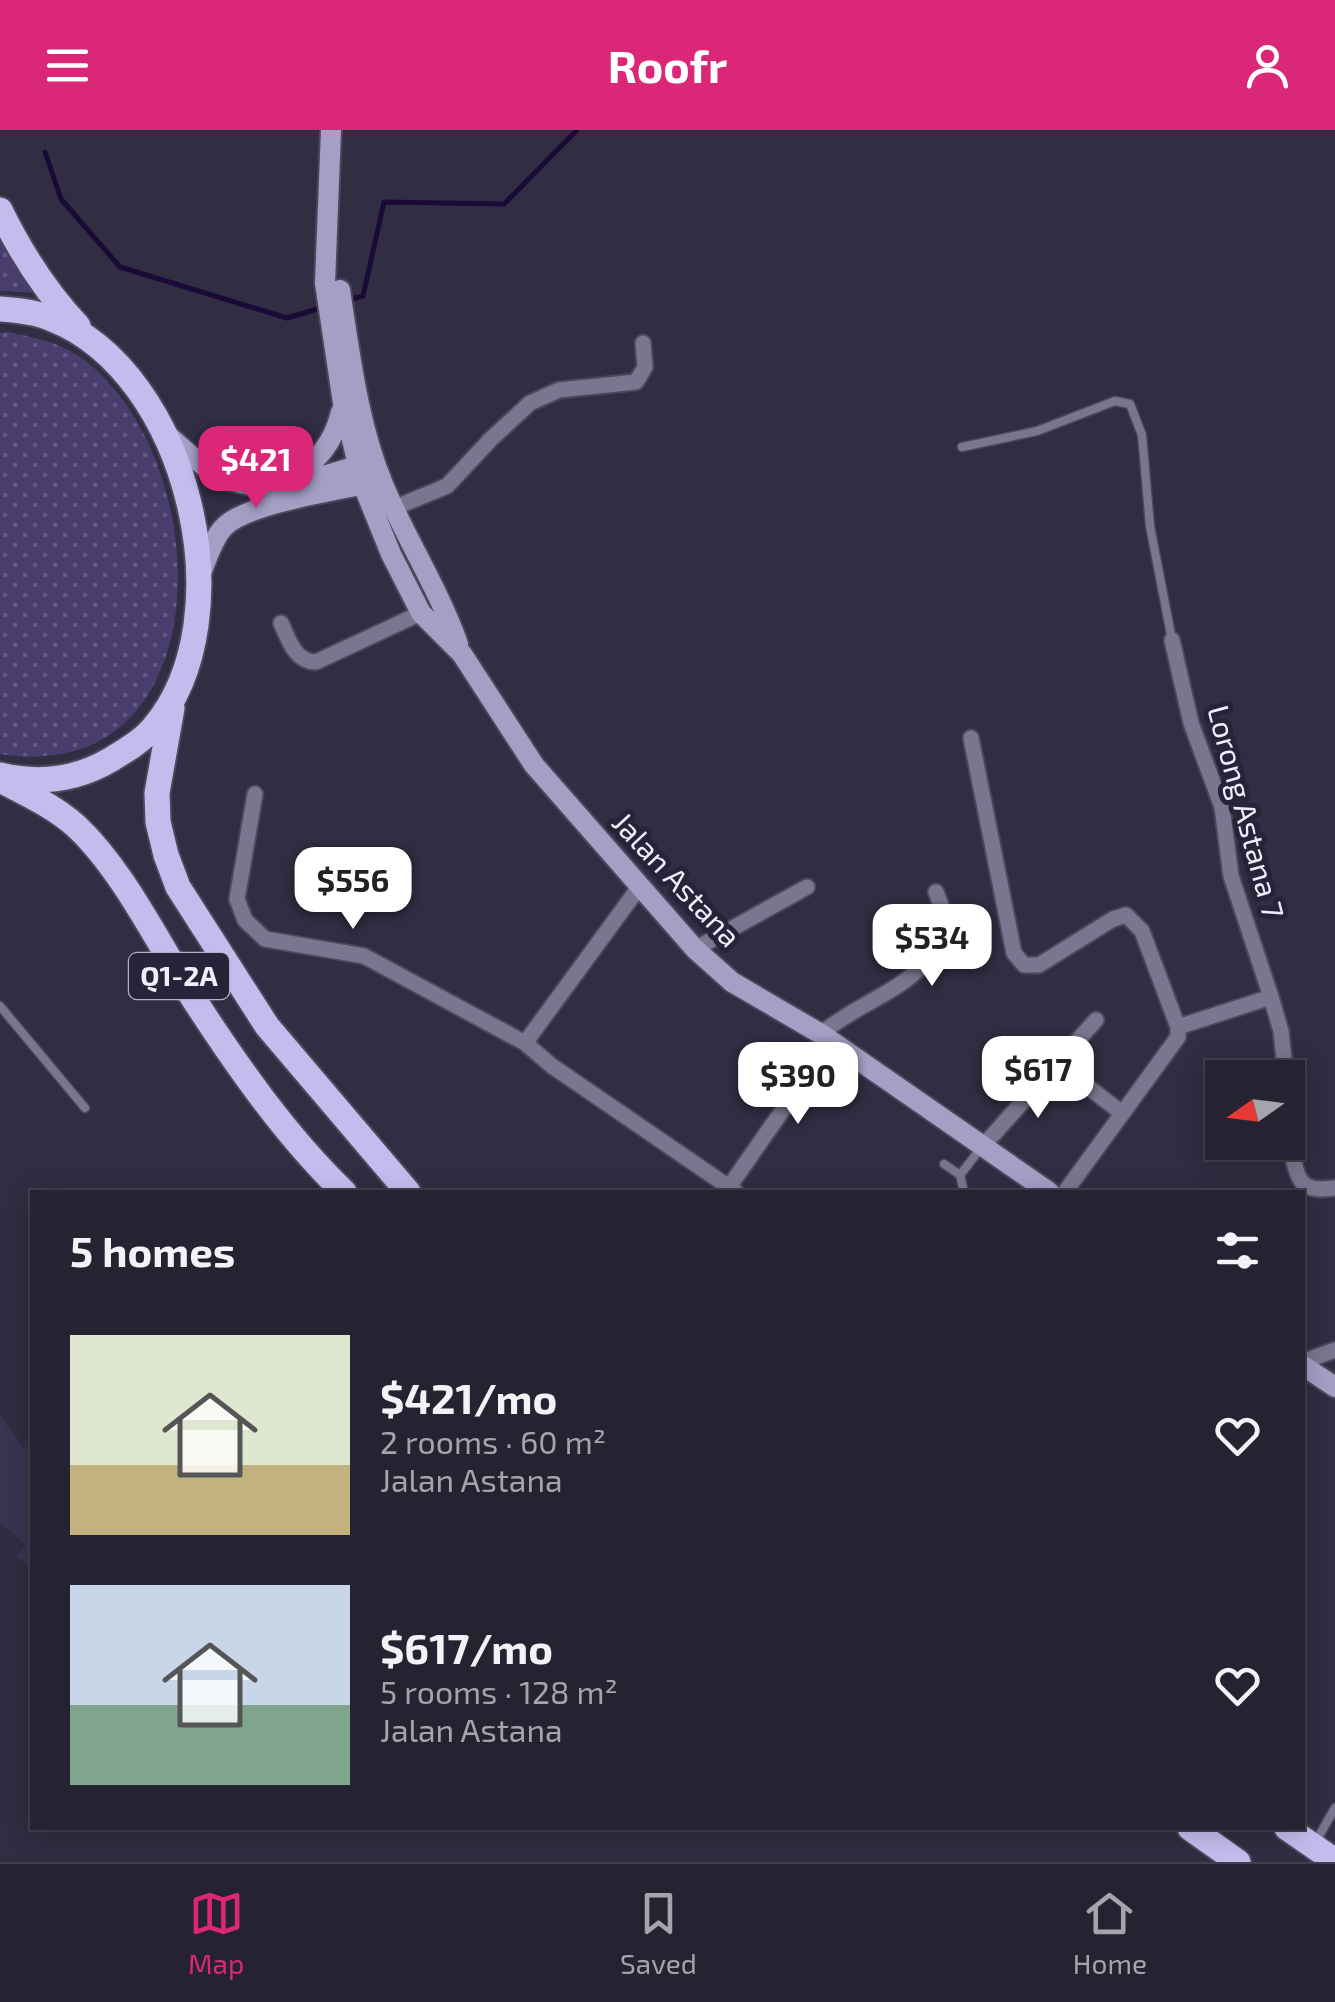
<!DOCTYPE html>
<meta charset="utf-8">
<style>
body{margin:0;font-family:"Exo 2",sans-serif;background:#2d2a3a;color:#f1f3f6;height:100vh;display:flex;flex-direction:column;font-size:38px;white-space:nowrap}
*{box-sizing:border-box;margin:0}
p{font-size:32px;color:#a3a4ac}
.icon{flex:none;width:55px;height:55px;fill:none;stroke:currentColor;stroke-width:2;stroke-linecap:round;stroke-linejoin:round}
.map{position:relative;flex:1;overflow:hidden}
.drawer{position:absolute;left:30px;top:1060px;width:1275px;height:640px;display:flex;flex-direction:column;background:#252232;border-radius:0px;box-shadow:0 5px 25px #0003,0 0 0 2px #423f4d}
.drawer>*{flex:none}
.needle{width:65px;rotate:256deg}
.buttons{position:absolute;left:1205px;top:930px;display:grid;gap:20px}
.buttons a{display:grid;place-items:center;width:100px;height:100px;border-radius:0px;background:#252232;box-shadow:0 5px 25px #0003,0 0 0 2px #423f4d;font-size:50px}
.price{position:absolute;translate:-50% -85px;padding:0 22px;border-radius:20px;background:#fff;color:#222;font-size:32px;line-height:65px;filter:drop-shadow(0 2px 5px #0008)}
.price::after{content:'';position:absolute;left:50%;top:60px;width:30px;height:22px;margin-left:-15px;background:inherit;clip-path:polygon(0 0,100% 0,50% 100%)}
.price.current{background:#db2777;color:#fff}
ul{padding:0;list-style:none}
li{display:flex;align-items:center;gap:30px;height:250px;padding:0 40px}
li span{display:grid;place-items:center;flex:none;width:280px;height:200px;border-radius:0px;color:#555}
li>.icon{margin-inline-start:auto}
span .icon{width:120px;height:120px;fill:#fffc;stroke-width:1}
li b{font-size:42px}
h2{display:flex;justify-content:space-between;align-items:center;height:120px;padding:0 40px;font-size:42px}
header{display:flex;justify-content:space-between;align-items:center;height:130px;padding:0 40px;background:#db2777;color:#fff;font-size:45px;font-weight:700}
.dock{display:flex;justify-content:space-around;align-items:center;height:140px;border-top:2px solid #423f4d;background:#252232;font-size:28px;color:#a3a4ac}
.dock a{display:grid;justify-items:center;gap:5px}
.dock .current{color:#db2777}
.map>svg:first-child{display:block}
</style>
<header><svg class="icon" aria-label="menu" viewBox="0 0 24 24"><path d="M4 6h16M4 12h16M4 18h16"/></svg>Roofr<svg class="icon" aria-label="person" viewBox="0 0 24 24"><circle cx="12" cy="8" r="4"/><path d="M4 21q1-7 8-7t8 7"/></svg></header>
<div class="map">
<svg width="1335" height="1732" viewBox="0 0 1335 1732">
<defs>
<pattern id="green-dots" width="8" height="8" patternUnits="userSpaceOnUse" patternTransform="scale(2.5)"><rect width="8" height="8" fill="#483d6d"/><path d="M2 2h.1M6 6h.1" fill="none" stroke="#635983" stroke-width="1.8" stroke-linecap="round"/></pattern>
</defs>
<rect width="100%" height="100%" fill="#312d42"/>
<path fill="#393450" d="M0,1285L23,1318L32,1314V1439L16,1426L26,1415L0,1392Z"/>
<path fill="url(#green-dots)" d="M0,102L39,163L0,161Z
M8,202C34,207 58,212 80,227C218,324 226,660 0,624V203Z"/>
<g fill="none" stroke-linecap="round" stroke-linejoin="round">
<path stroke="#1a0a38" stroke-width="5" d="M45,22L61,69L120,137L287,188L324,177
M348,170L363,166L384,72L504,74L577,0"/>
<defs>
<path id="lane" d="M962,317L1037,301L1115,271L1130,274L1142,305L1150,396L1172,510
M0,876L85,978
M944,1034L960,1045
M964,1062L960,1045L981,1018
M1315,1713L1335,1678"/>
<path id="street" d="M394,378L447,356L491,309L530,273L559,260L636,252L645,237L643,213
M281,493C289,510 295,532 316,532L421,483
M1172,510L1191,593L1222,677L1231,746L1271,867
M971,608L1014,823L1024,835H1039L1113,789L1126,785L1142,801L1178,897
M255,664L237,769L245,790L265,809L364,826L525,913L552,936L736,1062
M695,819L807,757
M821,904C852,877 893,865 921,837L927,806L942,778L936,762
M525,913L640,756
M1058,934L1122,983
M1288,963C1290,984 1289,1039 1303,1053C1312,1061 1324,1059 1335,1058
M984,1015L1096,890
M729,1057L831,911
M1065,1062L1178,907V897L1271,867L1281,901L1286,948
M1302,1232L1335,1220"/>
<path id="secondary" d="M331,0L325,153L343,273L363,355L391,424L421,483L462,524L534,635L695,819L732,852L821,904L1049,1062
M340,160C350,224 358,294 383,354C406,409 438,458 458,514
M163,301C183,318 201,338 225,348C269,368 326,345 369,332
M292,349C318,329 333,315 341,282
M200,445C207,430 213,407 225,396C249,373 340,360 375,352
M1302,1235L1335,1257"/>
<path id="primary" d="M0,80C21,123 45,161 78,196
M0,179C17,180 36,182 52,189C188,242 247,488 153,598C142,611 125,621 110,630C76,650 38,654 0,645
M172,578L157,663L158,692L166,725L178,757L267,896L408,1062
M4,652C29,665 55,677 76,696C123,740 158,813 193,868C237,936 286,1006 344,1062
M1190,1698L1238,1732
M1287,1698L1335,1731"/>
</defs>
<use href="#lane" stroke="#4c485c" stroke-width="11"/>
<use href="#street" stroke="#4c485c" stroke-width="19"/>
<use href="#secondary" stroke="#4c485c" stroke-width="24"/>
<use href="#primary" stroke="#4c485c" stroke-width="29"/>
<use href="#lane" stroke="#7b768f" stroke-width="8"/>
<use href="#street" stroke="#7b768f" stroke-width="15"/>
<use href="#secondary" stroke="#a59ec5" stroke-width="20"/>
<use href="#primary" stroke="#c5bcee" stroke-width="25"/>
</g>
<g text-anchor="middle" stroke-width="10" stroke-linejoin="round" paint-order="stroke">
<rect fill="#272338" stroke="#b4b1c2" stroke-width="2.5" x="129" y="823" width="100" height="46" rx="8"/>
<g font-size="28" font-weight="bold" fill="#f0eefd">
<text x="179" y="856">Q1-2A</text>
</g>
<g font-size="30" fill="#f0eefd" stroke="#272338">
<text transform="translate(1245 682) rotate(75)" y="10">Lorong Astana 7</text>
<text transform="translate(676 750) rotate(47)" y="10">Jalan Astana</text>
</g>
</g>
</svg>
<div class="buttons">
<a><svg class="needle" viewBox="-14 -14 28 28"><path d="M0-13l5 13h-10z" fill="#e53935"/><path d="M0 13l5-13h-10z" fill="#a3a4ac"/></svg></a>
</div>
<b class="price current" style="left:256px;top:381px">$421</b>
<b class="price" style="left:353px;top:802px">$556</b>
<b class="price" style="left:932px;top:859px">$534</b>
<b class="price" style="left:1038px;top:991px">$617</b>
<b class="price" style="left:798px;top:997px">$390</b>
<section class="drawer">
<h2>5 homes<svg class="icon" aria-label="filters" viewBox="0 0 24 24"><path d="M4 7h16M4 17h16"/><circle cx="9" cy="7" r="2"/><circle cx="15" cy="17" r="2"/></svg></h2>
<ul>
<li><span style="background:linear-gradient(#dfe7d0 65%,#c2b280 0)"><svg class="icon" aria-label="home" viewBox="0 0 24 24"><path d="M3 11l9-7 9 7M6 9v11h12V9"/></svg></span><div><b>$421/mo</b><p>2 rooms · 60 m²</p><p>Jalan Astana</p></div><svg class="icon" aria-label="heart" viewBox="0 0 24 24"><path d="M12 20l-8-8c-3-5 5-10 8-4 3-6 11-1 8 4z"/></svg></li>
<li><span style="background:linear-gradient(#c9d6e8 60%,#7fa58c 0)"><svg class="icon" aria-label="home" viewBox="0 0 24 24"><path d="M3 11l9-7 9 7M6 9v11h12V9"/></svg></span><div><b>$617/mo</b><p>5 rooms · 128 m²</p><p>Jalan Astana</p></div><svg class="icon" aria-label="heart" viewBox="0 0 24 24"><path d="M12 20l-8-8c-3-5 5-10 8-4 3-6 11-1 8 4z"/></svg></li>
</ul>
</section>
</div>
<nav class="dock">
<a class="current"><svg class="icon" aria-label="map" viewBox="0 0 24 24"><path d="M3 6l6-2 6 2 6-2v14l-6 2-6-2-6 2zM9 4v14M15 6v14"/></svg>Map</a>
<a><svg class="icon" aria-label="saved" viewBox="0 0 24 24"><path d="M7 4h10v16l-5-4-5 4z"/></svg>Saved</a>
<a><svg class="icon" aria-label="home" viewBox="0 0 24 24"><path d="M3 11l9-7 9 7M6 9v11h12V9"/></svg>Home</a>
</nav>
